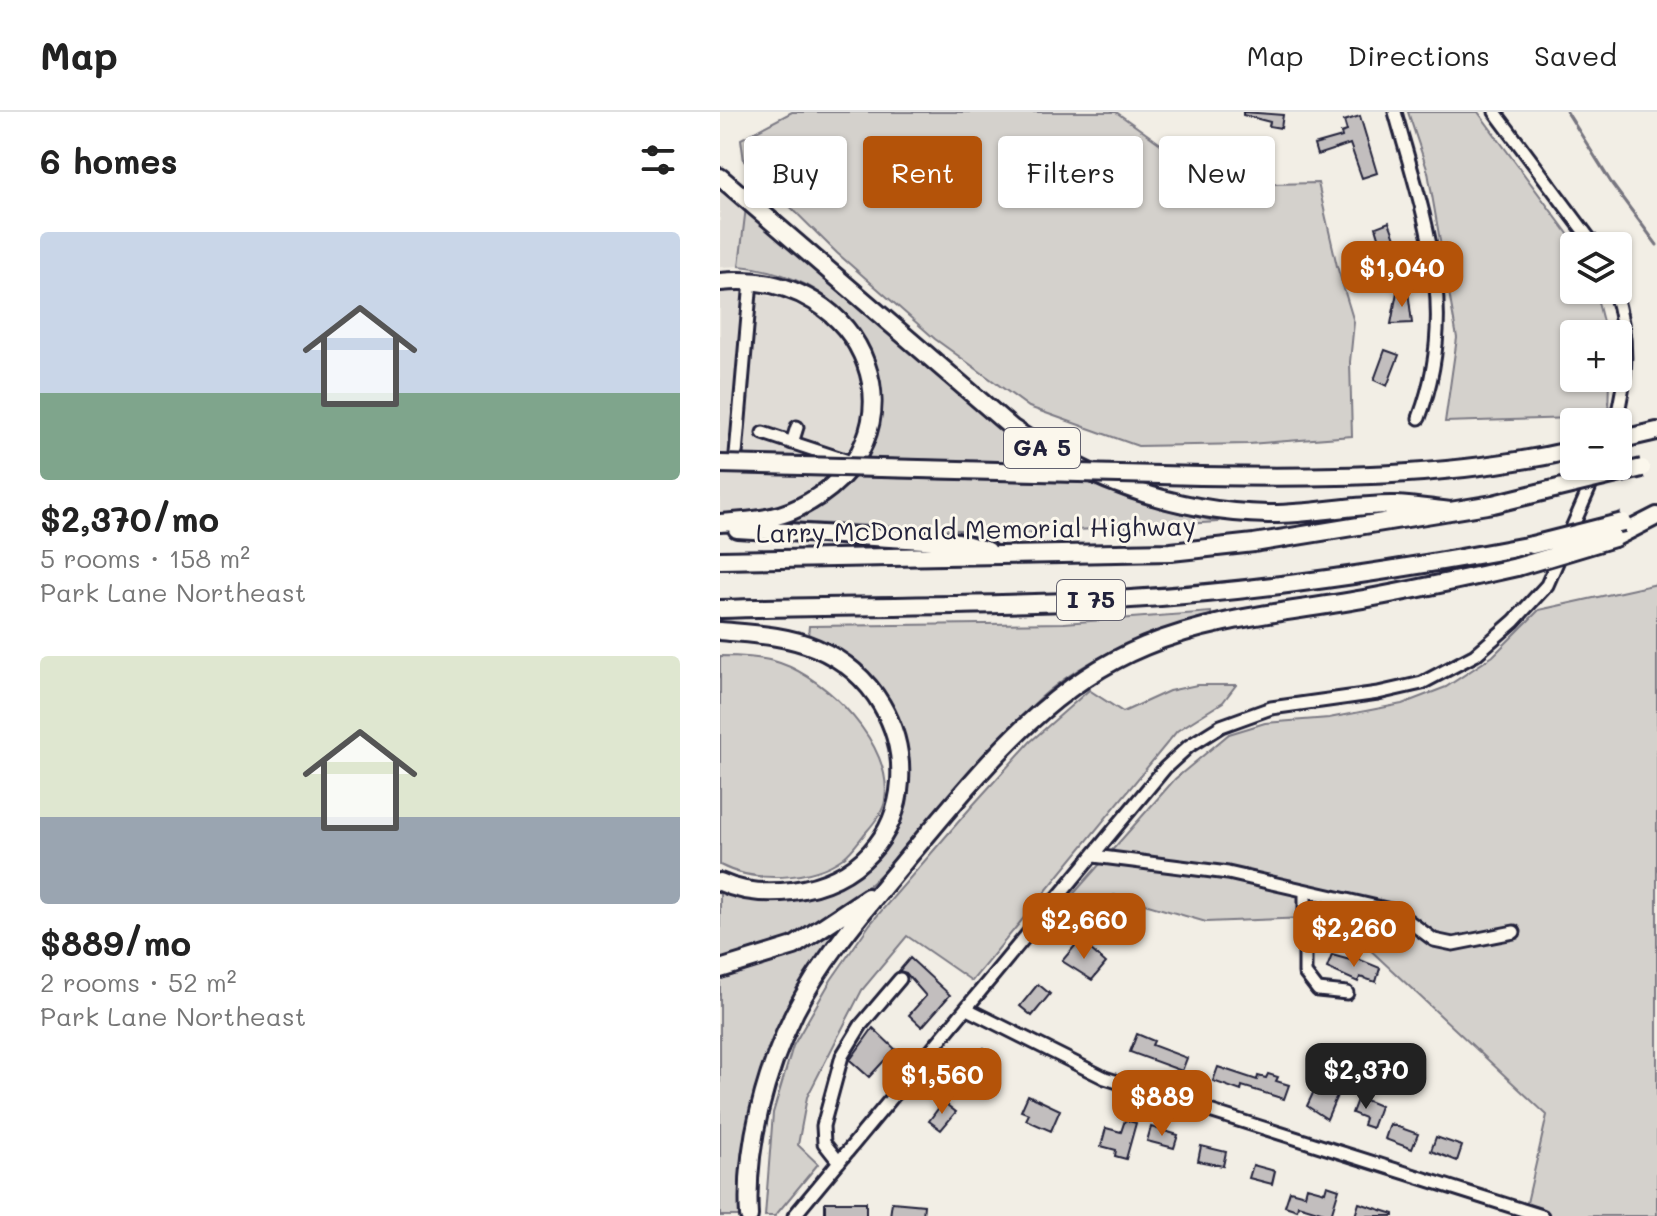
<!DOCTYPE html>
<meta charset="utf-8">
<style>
body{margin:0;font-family:Mali,sans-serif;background:#f2f2f2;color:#222;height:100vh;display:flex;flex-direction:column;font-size:30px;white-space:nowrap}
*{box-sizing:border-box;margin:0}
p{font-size:26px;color:#767676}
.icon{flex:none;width:44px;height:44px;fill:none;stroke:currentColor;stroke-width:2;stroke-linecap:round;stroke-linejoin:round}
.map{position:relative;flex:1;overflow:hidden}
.drawer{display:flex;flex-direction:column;background:#fff;width:720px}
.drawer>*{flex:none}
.banner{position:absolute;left:24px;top:24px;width:760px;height:72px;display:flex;gap:16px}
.fabs{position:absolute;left:840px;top:120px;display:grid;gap:16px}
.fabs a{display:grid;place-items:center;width:72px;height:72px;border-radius:8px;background:#fff;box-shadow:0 2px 6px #0004;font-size:40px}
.price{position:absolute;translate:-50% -68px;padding:0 18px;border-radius:16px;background:#b45309;color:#fff;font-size:26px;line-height:52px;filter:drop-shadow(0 2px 4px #0008)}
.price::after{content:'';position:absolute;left:50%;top:48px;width:24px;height:18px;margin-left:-12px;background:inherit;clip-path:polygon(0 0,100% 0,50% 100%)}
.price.current{background:#222;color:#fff}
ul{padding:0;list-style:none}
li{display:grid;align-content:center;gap:16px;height:424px;padding:0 40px}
li span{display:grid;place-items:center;height:248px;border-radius:8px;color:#555}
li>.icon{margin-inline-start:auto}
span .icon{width:144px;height:144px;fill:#fffc;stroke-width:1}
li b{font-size:34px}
h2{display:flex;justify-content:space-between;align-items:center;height:96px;padding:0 40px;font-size:34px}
.tag{padding:0 28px;border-radius:8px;background:#fff;box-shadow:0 2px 6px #0004;font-size:28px;line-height:72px}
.tag.current{background:#b45309;color:#fff}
header{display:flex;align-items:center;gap:48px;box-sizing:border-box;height:112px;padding:0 40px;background:#fff;border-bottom:2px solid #e0e0e0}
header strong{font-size:38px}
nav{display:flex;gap:44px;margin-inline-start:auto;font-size:28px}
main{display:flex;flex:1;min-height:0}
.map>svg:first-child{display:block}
</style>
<header>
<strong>Map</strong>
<nav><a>Map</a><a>Directions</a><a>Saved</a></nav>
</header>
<main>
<section class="drawer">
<h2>6 homes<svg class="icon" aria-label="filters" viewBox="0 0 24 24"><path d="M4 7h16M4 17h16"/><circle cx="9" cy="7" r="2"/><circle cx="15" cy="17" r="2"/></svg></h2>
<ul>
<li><span style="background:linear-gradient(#c9d6e8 65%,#7fa58c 0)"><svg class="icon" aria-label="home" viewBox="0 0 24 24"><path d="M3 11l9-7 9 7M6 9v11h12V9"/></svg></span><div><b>$2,370/mo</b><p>5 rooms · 158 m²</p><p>Park Lane Northeast</p></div></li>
<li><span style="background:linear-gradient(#dfe7d0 65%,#9aa5b1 0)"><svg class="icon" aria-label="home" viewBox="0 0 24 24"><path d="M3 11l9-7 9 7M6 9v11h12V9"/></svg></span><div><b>$889/mo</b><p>2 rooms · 52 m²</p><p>Park Lane Northeast</p></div></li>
</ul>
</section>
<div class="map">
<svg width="937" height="1104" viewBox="0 0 937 1104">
<rect width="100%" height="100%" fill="#f2eee5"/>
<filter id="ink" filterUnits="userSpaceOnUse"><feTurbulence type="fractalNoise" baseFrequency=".0125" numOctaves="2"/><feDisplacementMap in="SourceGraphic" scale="16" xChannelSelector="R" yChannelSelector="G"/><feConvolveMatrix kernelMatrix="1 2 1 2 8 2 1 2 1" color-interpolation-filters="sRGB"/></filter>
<g filter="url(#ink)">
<path fill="#e0dcd6" d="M0,72L26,95L19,154L0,155Z
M11,179L63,186L113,212L136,245L144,279L141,310L127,341L107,346L0,344V180Z
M0,363L109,365L87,382L49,397L0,400Z"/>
<path fill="#d4d1cc" stroke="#7b7a84" stroke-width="2" d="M72,0H396L481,61L550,72L598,71L617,154L634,210L630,250L632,324L529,332L418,334L309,295L215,227L117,141L24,49L21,27Z
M688,0H758L857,134H854V178H875L886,222H854V266H889L888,305L725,310L737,226L708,60Z
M26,95L299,328L329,351L141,346C194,249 119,162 19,154Z
M130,365L372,371L440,396L499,410L303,421L71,410L70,416L49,415L98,394Z
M937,472V1104H804L827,1003L615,805L486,810L394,783L373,799L349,787L455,667L509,622L545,611L609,606L682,592L726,575L773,544L819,498Z
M491,500V503C428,520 360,547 313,593C229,672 172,781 64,832C45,841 21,845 0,851V778C194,833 264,606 88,524L89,514L344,511Z
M0,544C18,544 43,545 60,551C107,567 174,633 165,688C164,698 154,711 147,719C140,727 132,740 123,746C91,769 34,771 0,753Z
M477,573H516L503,590L457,619L252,869L187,824L142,878L87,985L78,1033L98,1052L55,1104H45L53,1001L73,934L111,868L150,812L253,693L310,630L369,578L403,600L449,579Z
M119,818L122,823L71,896L23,1104H0V867L73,844Z"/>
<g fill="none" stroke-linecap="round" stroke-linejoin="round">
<path stroke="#76747f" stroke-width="3" d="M847,0L892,72L937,133"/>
</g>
<path fill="#c2bebe" stroke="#22223b" stroke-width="2" d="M523,0L563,3L561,16L549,14L550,10L523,3Z
M640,4L657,61L642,66L630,32L597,43L594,33L622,25L621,21L627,19L624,9Z
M669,110L688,160L684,161L685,167L673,171L656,115Z
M688,179L692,211L671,212L677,180Z
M665,238L679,243L667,274L654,268Z
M360,828L386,851L372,868L342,849Z
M612,843L630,848L631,844L660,856L656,870L640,865L638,870L607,856Z
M190,846L230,883L202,915L189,903L206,884L186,861L179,859Z
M318,872L330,882L312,904L300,894Z
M153,916L175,937L149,965L130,948Z
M417,922L434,929L432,933L467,946L462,959L410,940Z
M264,936L275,946L257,965L247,955Z
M498,955L537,968L538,964L546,966L548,962L558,965L556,969L569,973L564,987L522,974L521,979L493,969Z
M604,975L618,981L607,1007L587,994L594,979L601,982Z
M308,983L340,998L331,1019L306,1008L309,1002L301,999Z
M638,985L660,994L652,1016L643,1013L645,1006L632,1001Z
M223,990L236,1000L221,1018L209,1009Z
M405,1008L416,1011L406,1047L395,1044L396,1038L381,1034L386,1016L401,1020Z
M670,1012L698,1022L692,1037L665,1027Z
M431,1015L458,1023L454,1036L427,1029Z
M716,1025L742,1034L737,1049L711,1039Z
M481,1034L506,1040L503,1054L478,1049Z
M533,1053L555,1059L552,1072L529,1066Z
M607,1073L619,1077L611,1103L578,1093L577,1098L565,1094L570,1079L585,1083L587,1075L605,1080Z
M105,1090H146V1104H105Z
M172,1090L204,1093L203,1104H170Z
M639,1091L674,1102V1104H635Z"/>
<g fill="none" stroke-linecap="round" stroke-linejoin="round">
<defs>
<path id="minor" d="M675,0C704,105 740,198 699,306
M775,0L875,134
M894,178C908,221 908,267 895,310
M43,321L131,350
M72,331L77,315
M16,342L31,169
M374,744L508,761L675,799L714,828L733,832L794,820
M585,780V861L598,878L627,881
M247,897L385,966L822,1104
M119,1050L104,1031L103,1014L122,944L141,913L180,867
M74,1104L445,656L469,634L501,614L551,596L658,581L702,571L755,543L794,509L827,473L879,354"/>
<path id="highway" d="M0,65L292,316C370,369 453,400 548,402C591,403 633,392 676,393C694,394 712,397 730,399
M0,170C148,154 215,329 78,396C54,408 26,409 0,411
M898,328L937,319
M481,364C607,366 731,366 854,338
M17,417L238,430L268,439
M894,426L937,404
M0,448L451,440L534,431L773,392L830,378
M0,497C137,493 274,495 411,487C545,479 680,458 812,433
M0,519C32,522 66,523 96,536C214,586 210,761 72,779C48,782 22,780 0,770
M0,857L74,834L148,785
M29,1104C25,1035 45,961 75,900C104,843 149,793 189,744C259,662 323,576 425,534C497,504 574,500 649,486C699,477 748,466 797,455"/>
</defs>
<use href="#minor" stroke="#22223b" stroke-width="17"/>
<use href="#highway" stroke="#22223b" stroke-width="22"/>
<use href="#minor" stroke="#fbf7ec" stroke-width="11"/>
<use href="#highway" stroke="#fbf7ec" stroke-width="16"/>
<defs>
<path id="highway-bridge" d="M0,352L481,364
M830,378L922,356
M812,433L903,410
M797,455L894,426"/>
</defs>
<use href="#highway-bridge" stroke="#22223b" stroke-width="22" stroke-linecap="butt"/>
<use href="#highway-bridge" stroke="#fbf7ec" stroke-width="16"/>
</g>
</g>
<g text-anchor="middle" stroke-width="6" stroke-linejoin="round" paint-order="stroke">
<g fill="#fbf7ec" stroke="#636270" stroke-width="2">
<rect x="284" y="316" width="76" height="40" rx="6"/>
<rect x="337" y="468" width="68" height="40" rx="6"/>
</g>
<g font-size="24" font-weight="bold" fill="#22223b">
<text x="322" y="344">GA 5</text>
<text x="371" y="496">I 75</text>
</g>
<g font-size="26" fill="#22223b" stroke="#fbf7ec">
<text transform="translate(256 418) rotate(-1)" y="9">Larry McDonald Memorial Highway</text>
</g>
</g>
</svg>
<div class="fabs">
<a><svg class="icon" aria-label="layers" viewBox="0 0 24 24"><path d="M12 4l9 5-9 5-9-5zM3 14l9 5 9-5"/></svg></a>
<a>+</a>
<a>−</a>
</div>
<b class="price" style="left:682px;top:197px">$1,040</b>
<b class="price" style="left:364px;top:849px">$2,660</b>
<b class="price" style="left:634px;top:857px">$2,260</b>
<b class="price current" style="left:646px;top:999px">$2,370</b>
<b class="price" style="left:222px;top:1004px">$1,560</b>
<b class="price" style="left:442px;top:1026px">$889</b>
<div class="banner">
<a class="tag">Buy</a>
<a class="tag current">Rent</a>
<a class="tag">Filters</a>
<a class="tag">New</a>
</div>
</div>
</main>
